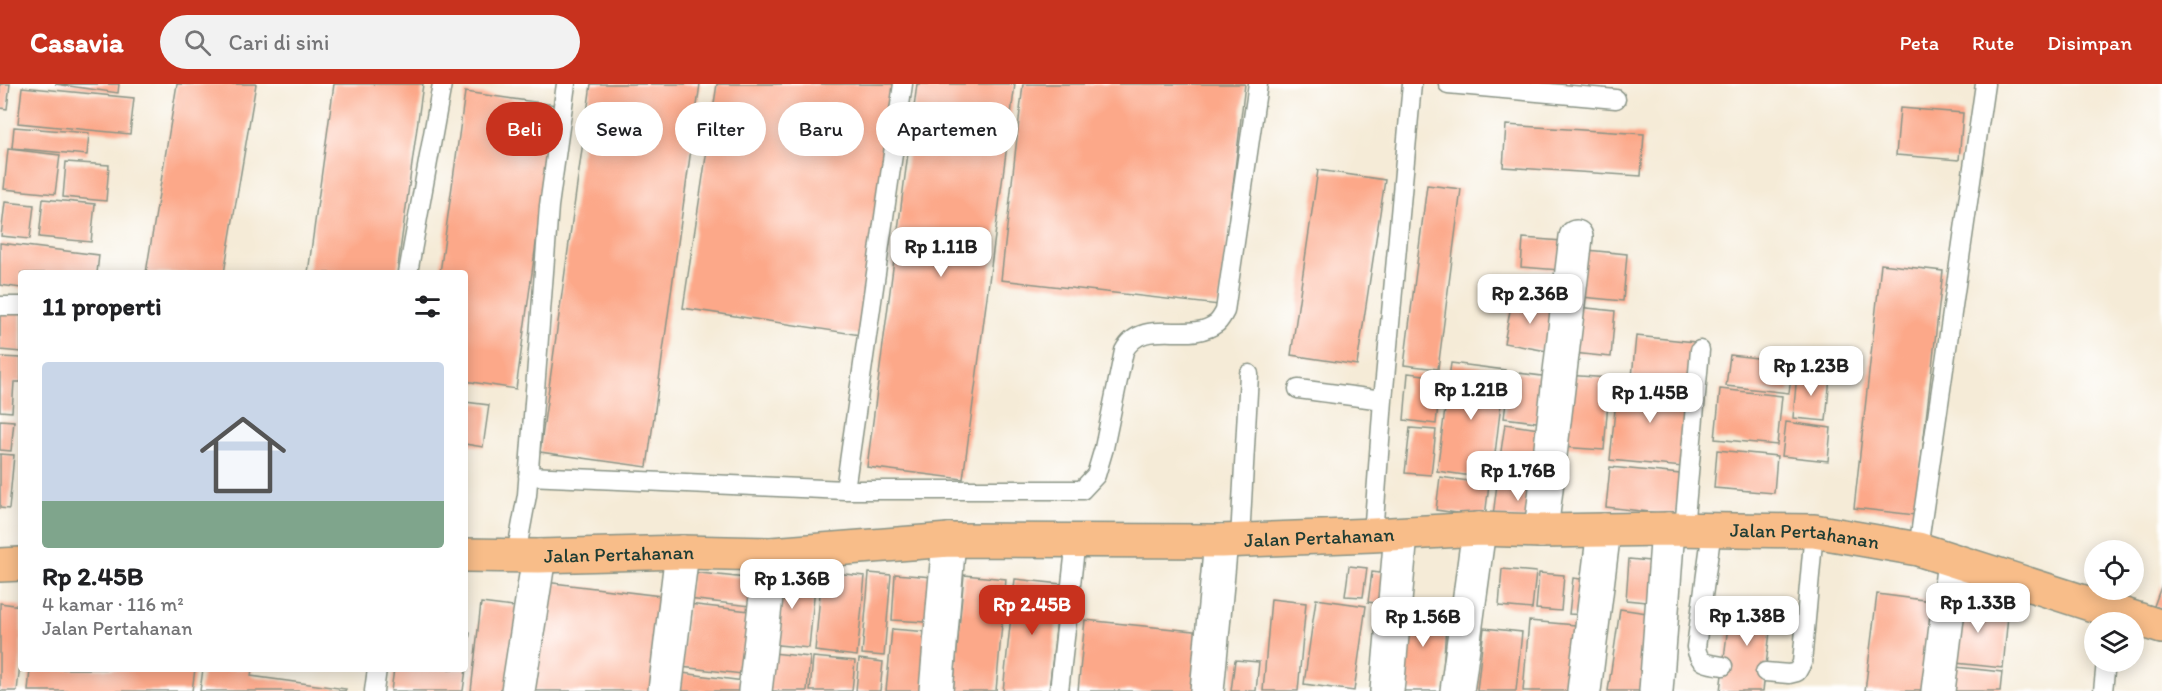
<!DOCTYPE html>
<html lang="id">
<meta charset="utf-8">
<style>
body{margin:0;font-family:Itim,sans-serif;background:#f2f2f2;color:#202124;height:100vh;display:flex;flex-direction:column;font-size:22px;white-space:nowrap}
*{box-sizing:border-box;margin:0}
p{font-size:20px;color:#757577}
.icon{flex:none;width:33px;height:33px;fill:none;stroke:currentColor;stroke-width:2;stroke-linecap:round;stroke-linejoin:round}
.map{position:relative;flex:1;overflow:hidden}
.side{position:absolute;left:18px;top:186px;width:450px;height:402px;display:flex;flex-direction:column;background:#fff;border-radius:6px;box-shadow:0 3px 15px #0003}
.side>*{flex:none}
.top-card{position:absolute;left:486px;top:18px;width:570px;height:54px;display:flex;gap:12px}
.buttons{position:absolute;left:2084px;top:456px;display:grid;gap:12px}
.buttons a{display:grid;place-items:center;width:60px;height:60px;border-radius:50%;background:#fff;box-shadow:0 3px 15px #0003;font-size:30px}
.price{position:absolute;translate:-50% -51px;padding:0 14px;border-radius:12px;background:#fff;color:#222;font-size:20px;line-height:39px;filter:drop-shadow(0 2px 3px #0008)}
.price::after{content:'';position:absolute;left:50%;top:36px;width:18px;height:14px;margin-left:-9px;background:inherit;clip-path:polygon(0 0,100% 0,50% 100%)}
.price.on{background:#c8321e;color:#fff}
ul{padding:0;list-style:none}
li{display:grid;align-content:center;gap:12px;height:318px;padding:0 24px}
li span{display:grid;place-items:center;height:186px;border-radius:6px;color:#555}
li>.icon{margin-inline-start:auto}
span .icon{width:108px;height:108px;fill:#fffc;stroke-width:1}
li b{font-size:26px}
h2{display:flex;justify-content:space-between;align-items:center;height:72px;padding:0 24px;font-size:26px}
.chip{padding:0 21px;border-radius:27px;background:#fff;box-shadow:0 3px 15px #0003;font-size:21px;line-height:54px}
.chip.on{background:#c8321e;color:#fff}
header{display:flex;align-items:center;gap:36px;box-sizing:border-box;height:84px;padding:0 30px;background:#c8321e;color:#fff}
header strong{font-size:28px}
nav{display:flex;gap:33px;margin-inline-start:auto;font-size:21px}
.search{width:420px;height:54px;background:#f2f2f2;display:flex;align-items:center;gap:15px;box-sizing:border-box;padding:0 21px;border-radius:33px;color:#757577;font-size:22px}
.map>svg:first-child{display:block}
</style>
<header>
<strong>Casavia</strong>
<div class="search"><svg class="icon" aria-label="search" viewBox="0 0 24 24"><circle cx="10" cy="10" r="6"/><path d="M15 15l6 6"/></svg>Cari di sini</div>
<nav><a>Peta</a><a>Rute</a><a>Disimpan</a></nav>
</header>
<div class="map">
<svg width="2162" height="607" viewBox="0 0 2162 607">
<rect width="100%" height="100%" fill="#fff"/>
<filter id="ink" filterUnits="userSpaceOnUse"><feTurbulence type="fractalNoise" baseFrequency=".0167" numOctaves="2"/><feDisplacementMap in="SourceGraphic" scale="12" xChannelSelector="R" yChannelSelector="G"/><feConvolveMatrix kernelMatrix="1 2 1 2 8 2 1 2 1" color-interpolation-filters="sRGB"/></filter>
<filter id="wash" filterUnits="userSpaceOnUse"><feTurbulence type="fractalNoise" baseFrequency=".008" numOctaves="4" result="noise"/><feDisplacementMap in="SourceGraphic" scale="24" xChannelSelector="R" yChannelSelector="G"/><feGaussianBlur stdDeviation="1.35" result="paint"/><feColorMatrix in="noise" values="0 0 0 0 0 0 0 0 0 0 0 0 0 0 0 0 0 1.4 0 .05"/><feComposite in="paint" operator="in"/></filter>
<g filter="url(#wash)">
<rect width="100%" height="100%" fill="#f5ebd7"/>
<g id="blocks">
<path fill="#fca889" d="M0,0H10L7,25L0,24Z
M55,0H119L118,9Z
M177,0H256L224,189H146Z
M334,0H423L397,189H308Z
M591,0H700L647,383L540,368Z
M717,0H898L860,251L683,224Z
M917,0H1015L963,395L867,383Z
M1023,0H1245L1219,221L1001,196Z
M22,3L134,14L130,50L18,39Z
M465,8L555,21L516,305L465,297V189H440Z
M1900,24L1963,29L1959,76L1896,71Z
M1506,41L1644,50L1641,92L1503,83Z
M14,43L89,49L87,71L12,64Z
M8,65L60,71L55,110L4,105Z
M66,78L109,81L106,117L63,113Z
M1318,86L1385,96L1357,281L1291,271Z
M1427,101L1461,105L1438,285L1404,281Z
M43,115L95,120L91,158L39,153Z
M5,118L34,121L30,155L1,152Z
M1523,154L1562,157L1560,186L1521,183Z
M0,159L99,171L97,189H21V204L0,201Z
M1577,165L1627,170L1623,217L1572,212Z
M1881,180L1943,187L1915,431L1854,424Z
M1512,216L1555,223L1547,267L1504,259Z
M1568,222L1615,227L1611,273L1564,268Z
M0,225L21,227V268L0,266Z
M1636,252L1695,258L1691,299L1632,293Z
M1730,271L1793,278L1789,309L1726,302Z
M0,273L21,274V298H14L12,328L0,327Z
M1451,279L1505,286L1492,395L1437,387Z
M1510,288L1558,294L1552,340L1504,334Z
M1408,289L1441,293L1436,340L1404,336Z
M1797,289L1830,292L1826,337L1793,334Z
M1565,291L1610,294L1604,366L1560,363Z
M1618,296L1690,304L1683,383L1610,376Z
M1720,305L1782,312L1777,361L1715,355Z
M465,318L489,321L483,363L465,360Z
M0,336L14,337L11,367L0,366Z
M1786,338L1831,344L1828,377L1782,372Z
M1505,340L1552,347L1544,401L1497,394Z
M1410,344L1436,346L1431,391L1405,389Z
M1717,366L1777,372L1774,409L1714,404Z
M0,370L14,371L9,425L0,424Z
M1610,383L1680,390L1676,431L1606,423Z
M1440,393L1489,400L1485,433L1436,426Z
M1497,400L1544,405L1540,437L1493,432Z
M1629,475L1660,478L1656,519L1626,516Z
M1349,482L1367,484L1363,513L1345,512Z
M1502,485L1536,488L1532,525L1499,522Z
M691,488L764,496L760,523L688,515Z
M822,488L865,492L857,572L815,567Z
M1372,488L1394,491L1390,521L1368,518Z
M774,489L816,492L809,564L768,560Z
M869,489L891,491L884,572L862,570Z
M1539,489L1564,491L1561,527L1536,525Z
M895,490L945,494L942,539L892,536Z
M964,491L1006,495L996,607H953Z
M1573,494L1588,496L1585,531L1569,530Z
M1015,495L1061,500L1049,607H1003Z
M545,498L669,513L658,607H533Z
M2162,500V525L2154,522Z
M1877,510L1939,518L1928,607H1865Z
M1271,515L1306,519L1298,607H1263Z
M1316,515L1366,522L1354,607L1304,600Z
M1952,515L2009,521L2003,584L1946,578Z
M1731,517L1773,522L1763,607H1720Z
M0,519L21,522V572L17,607H0Z
M481,519L522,524L513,607H471Z
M1405,519L1447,522L1442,607H1400Z
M688,520L758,528L751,591L681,583Z
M1620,525L1660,531L1649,607H1608Z
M1085,536L1203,548L1197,607H1078Z
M1529,537L1587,542L1581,607H1523Z
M1484,544L1522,548L1516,607H1477Z
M892,545L941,549L936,607H886Z
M465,548L470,549L466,577H465Z
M763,568L810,573L807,607H759Z
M813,573L855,577L852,607H810Z
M859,575L883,578L880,607H856Z
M1235,576L1259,578L1256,607H1231Z
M1946,582L2002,588L2000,607H1944Z
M30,585H195L192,607H28Z
M203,585H252L251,592L346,605L345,607H200Z
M394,585H466L463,607H391Z
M682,589L751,598L750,607H679Z"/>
</g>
</g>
<g filter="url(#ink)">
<use href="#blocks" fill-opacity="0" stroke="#8a9486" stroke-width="1.5"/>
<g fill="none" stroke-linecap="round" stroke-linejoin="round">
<defs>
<path id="service" d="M1448,0L1616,15
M408,189L442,0
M0,222H21
M1298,305L1383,316
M528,392L845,406H1082L1096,391L1104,364L1124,267C1143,231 1189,261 1217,239C1220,236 1223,231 1225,227L1258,0
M845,406L903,0
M1684,445L1700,266
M1712,446L1696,563C1699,581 1707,579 1723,582
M1373,451L1383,316L1412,0
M1240,455L1249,290
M1918,465L1985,0
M516,471L527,411L549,122L566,0
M1765,588L1789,590L1797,588L1802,579L1814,447
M374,607L377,585
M1059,607L1076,456
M2103,607L2106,578"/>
<path id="minor" d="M1541,447L1576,153
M518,607L539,472
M665,607L682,468
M755,607L771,470
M936,607L949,456
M1207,607L1221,457
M1387,607L1401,450
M1457,607L1479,445
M1584,607L1604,446
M1656,607L1668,445
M1938,607L1954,477"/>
<g id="primary">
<path id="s1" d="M465,471L539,472L682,468L771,470L949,456L1221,457L1373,451L1479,445L1541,447L1668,445L1814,447L1918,465L2162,543"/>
<path d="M0,481L21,480"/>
</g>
</defs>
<use href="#service" stroke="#8a9486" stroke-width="21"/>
<use href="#minor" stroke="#8a9486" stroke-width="36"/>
<use href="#primary" stroke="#8a9486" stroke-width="36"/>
<use href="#service" stroke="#fff" stroke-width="18"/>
<use href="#minor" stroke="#fff" stroke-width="33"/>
<use href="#primary" stroke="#f8bd89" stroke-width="33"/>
</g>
</g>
<g text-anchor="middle" stroke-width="4.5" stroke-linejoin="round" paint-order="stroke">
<g font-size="20" fill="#1f3d34" stroke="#fff">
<text dy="7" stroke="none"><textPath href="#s1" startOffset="855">Jalan Pertahanan</textPath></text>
<text dy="7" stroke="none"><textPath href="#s1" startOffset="1341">Jalan Pertahanan</textPath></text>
<text dy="7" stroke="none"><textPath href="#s1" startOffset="154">Jalan Pertahanan</textPath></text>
</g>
</g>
</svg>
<div class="buttons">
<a><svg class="icon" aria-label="locate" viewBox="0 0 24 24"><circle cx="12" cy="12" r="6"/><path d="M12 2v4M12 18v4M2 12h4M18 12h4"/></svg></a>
<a><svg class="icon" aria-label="layers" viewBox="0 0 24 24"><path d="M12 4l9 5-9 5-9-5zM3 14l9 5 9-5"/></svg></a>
</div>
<b class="price" style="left:941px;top:194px">Rp 1.11B</b>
<b class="price" style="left:1530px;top:241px">Rp 2.36B</b>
<b class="price" style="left:1811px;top:313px">Rp 1.23B</b>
<b class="price" style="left:1471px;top:337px">Rp 1.21B</b>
<b class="price" style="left:1650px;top:340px">Rp 1.45B</b>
<b class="price" style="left:1518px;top:418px">Rp 1.76B</b>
<b class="price" style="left:792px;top:526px">Rp 1.36B</b>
<b class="price" style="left:1978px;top:550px">Rp 1.33B</b>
<b class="price on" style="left:1032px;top:552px">Rp 2.45B</b>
<b class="price" style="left:1747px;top:563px">Rp 1.38B</b>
<b class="price" style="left:1423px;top:564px">Rp 1.56B</b>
<div class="top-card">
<a class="chip on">Beli</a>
<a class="chip">Sewa</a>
<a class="chip">Filter</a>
<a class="chip">Baru</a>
<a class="chip">Apartemen</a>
</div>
<section class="side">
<h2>11 properti<svg class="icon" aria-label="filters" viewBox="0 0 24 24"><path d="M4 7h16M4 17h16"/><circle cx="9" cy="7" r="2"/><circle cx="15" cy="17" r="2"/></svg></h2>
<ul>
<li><span style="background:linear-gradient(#c9d6e8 75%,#7fa58c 0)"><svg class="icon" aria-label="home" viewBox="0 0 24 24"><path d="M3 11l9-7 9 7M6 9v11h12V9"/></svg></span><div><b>Rp 2.45B</b><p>4 kamar · 116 m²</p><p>Jalan Pertahanan</p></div></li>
</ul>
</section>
</div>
